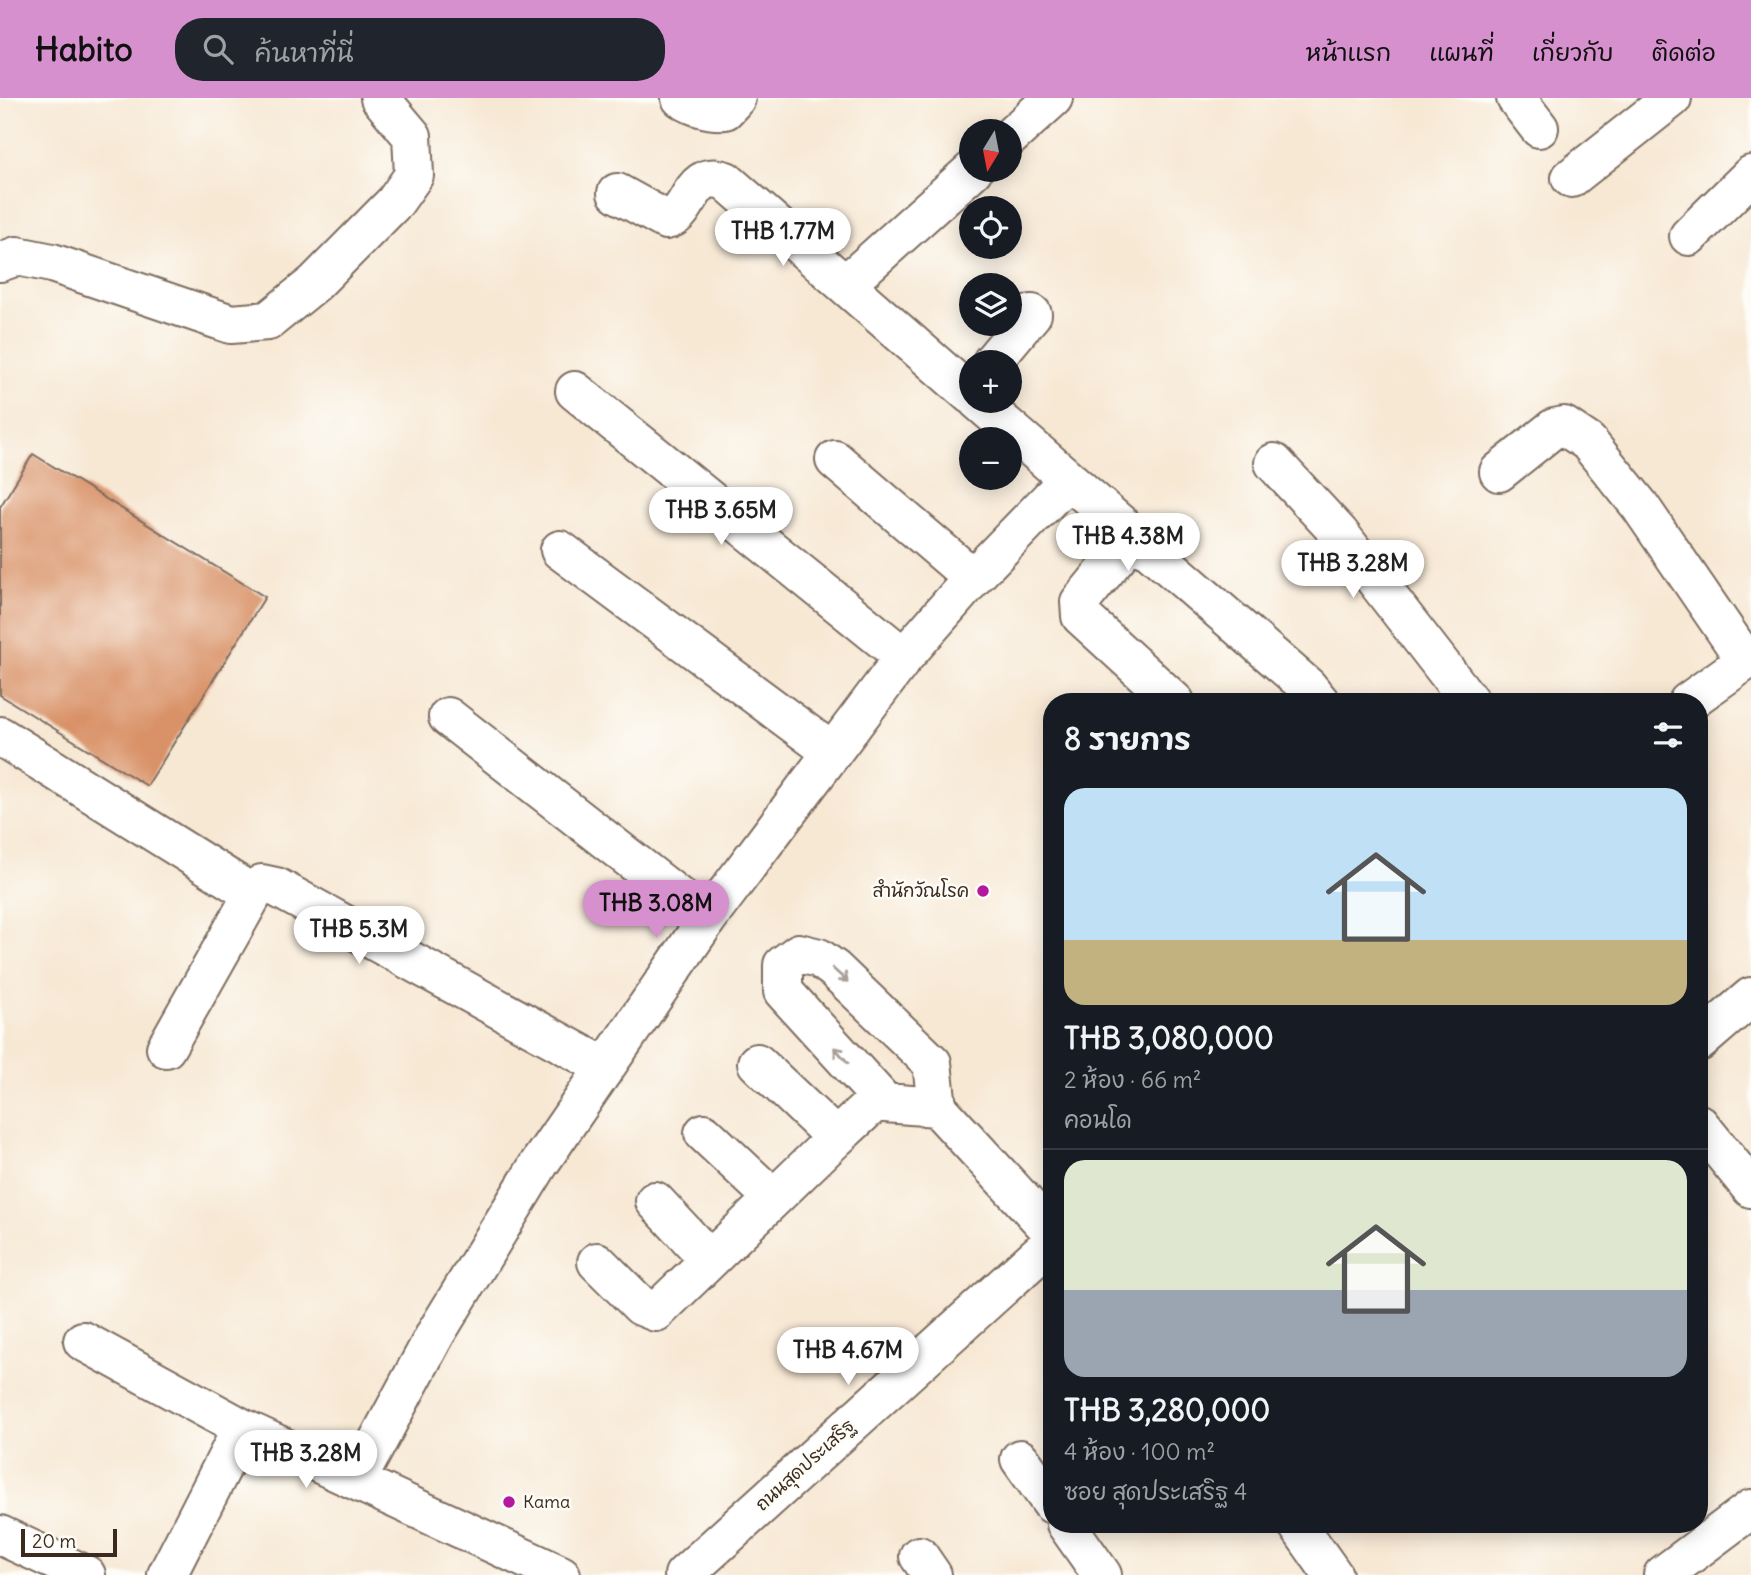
<!DOCTYPE html>
<html lang="th">
<meta charset="utf-8">
<style>
body{margin:0;font-family:Delius,"Playpen Sans Thai",sans-serif;background:#20242c;color:#f1f3f6;height:100vh;display:flex;flex-direction:column;font-size:26px;white-space:nowrap}
*{box-sizing:border-box;margin:0}
p{font-size:23px;color:#9ea1a6}
.icon{flex:none;width:38px;height:38px;fill:none;stroke:currentColor;stroke-width:2;stroke-linecap:round;stroke-linejoin:round}
.map{position:relative;flex:1;overflow:hidden}
.sheet{position:absolute;left:1043px;top:595px;width:665px;height:840px;display:flex;flex-direction:column;background:#171b24;border-radius:28px;box-shadow:0 4px 18px #0003}
.sheet>*{flex:none}
.needle{width:46px;rotate:190deg}
.fabs{position:absolute;left:959px;top:21px;display:grid;gap:14px}
.fabs a{display:grid;place-items:center;width:63px;height:63px;border-radius:50%;background:#171b24;box-shadow:0 4px 18px #0003;font-size:35px}
.scale{position:absolute;left:21px;bottom:18px;width:96px;box-sizing:border-box;padding-left:7px;border:4px solid #3b2a1e;border-top:0;font-size:19px;line-height:24px;white-space:nowrap;color:#3b2a1e;-webkit-text-stroke:5px #fdfcf7;paint-order:stroke}
.price{position:absolute;translate:-50% -60px;padding:0 16px;border-radius:24px;background:#fff;color:#222;font-size:23px;line-height:46px;filter:drop-shadow(0 2px 4px #0008)}
.price::after{content:'';position:absolute;left:50%;top:42px;width:21px;height:16px;margin-left:-10px;background:inherit;clip-path:polygon(0 0,100% 0,50% 100%)}
.price.on{background:#d690ce;color:#111}
ul{padding:0;list-style:none}
li{display:grid;align-content:center;gap:14px;height:371px;padding:0 21px}
li+li{border-top:2px solid #363941}
li span{display:grid;place-items:center;height:217px;border-radius:21px;color:#555}
li>.icon{margin-inline-start:auto}
span .icon{width:126px;height:126px;fill:#fffc;stroke-width:1}
li b{font-size:30px}
h2{display:flex;justify-content:space-between;align-items:center;height:84px;padding:0 21px;font-size:30px}
header{display:flex;align-items:center;gap:42px;box-sizing:border-box;height:98px;padding:0 35px;background:#d690ce;color:#111}
header strong{font-size:33px}
nav{display:flex;gap:38px;margin-inline-start:auto;font-size:24px}
.search{width:490px;height:63px;background:#20242c;display:flex;align-items:center;gap:18px;box-sizing:border-box;padding:0 24px;border-radius:28px;color:#9ea1a6;font-size:26px}
.map>svg:first-child{display:block}
</style>
<header>
<strong>Habito</strong>
<div class="search"><svg class="icon" aria-label="search" viewBox="0 0 24 24"><circle cx="10" cy="10" r="6"/><path d="M15 15l6 6"/></svg>ค้นหาที่นี่</div>
<nav><a>หน้าแรก</a><a>แผนที่</a><a>เกี่ยวกับ</a><a>ติดต่อ</a></nav>
</header>
<div class="map">
<svg width="1751" height="1477" viewBox="0 0 1751 1477">
<rect width="100%" height="100%" fill="#fdfcf7"/>
<filter id="ink" filterUnits="userSpaceOnUse"><feTurbulence type="fractalNoise" baseFrequency=".0143" numOctaves="2"/><feDisplacementMap in="SourceGraphic" scale="14" xChannelSelector="R" yChannelSelector="G"/><feConvolveMatrix kernelMatrix="1 2 1 2 8 2 1 2 1" color-interpolation-filters="sRGB"/></filter>
<filter id="wash" filterUnits="userSpaceOnUse"><feTurbulence type="fractalNoise" baseFrequency=".00686" numOctaves="4" result="noise"/><feDisplacementMap in="SourceGraphic" scale="28" xChannelSelector="R" yChannelSelector="G"/><feGaussianBlur stdDeviation="1.57" result="paint"/><feColorMatrix in="noise" values="0 0 0 0 0 0 0 0 0 0 0 0 0 0 0 0 0 1.4 0 .05"/><feComposite in="paint" operator="in"/></filter>
<g filter="url(#wash)">
<rect width="100%" height="100%" fill="#f7e8d4"/>
<g id="blocks">
<path fill="#d99268" d="M33,356L265,499L147,688L0,597V409Z"/>
</g>
</g>
<g filter="url(#ink)">
<use href="#blocks" fill-opacity="0" stroke="#7d6c5e" stroke-width="2"/>
<g fill="none" stroke-linecap="round" stroke-linejoin="round">
<defs>
<path id="minor" d="M681,0C695,9 708,13 725,12L736,0
M1516,0L1539,30
M1010,39L1053,0
M1571,80L1672,0
M617,95L666,122C692,118 688,69 726,83L971,297
M1689,138L1751,77
M0,164L17,158L52,165L231,226L268,223L315,185L395,104L414,77L412,38L380,0
M847,185L973,72
M992,264L1032,216
M575,293L904,559
M978,303L1307,588L1320,604
M835,362L973,480
M1274,365L1339,435L1470,604
M1499,374L1554,330L1564,328L1588,344L1640,408L1746,563
M1133,439L1080,504L1081,518L1175,604
M560,452L832,654
M1688,604L1751,559
M448,619L707,821
M0,638L253,796
M1699,944L1751,899
M166,950L253,796L262,786L276,789L605,969
M757,965L836,1040L879,1000
M937,1009L885,1005L783,893V867L799,855L819,860L834,871L932,965L937,1009L1052,1134
M1699,1026L1751,1090
M704,1035L772,1099
M655,1103L709,1161
M597,1164L641,1208L656,1214L836,1040
M83,1243L242,1330L561,1477
M1020,1361L1052,1406
M357,1382L436,1235L539,1066L707,821L904,559L973,480L1068,382
M1066,1426L1102,1477
M1297,1426L1333,1477
M0,1437L86,1477
M919,1458L932,1477
M167,1477L242,1330
M684,1477L1052,1144
M1663,1477L1751,1411"/>
</defs>
<use href="#minor" stroke="#7d6c5e" stroke-width="42"/>
<use href="#minor" stroke="#fff" stroke-width="38"/>
</g>
<defs><path id="oneway-shaft" d="M-6 0H5M1.5-3L5.5 0L1.5 3" fill="none" stroke-width="1.6" stroke-linecap="round" stroke-linejoin="round" transform="scale(1.75)"/></defs>
<g stroke="#a79f9a">
<use href="#oneway-shaft" transform="translate(840 877) rotate(42)"/>
<use href="#oneway-shaft" transform="translate(841 957) rotate(-132)"/>
</g>
</g>
<g fill="#b5179e" stroke="#fdfcf7" stroke-width="2.5">
<circle cx="983" cy="793" r="7"/>
<circle cx="509" cy="1404" r="7"/>
</g>
<g text-anchor="middle" stroke-width="5" stroke-linejoin="round" paint-order="stroke">
<g font-size="18" fill="#3b2a1e" stroke="#fdfcf7" text-anchor="end">
<text x="969" y="799">สำนักวัณโรค</text>
<text x="523" y="1410" text-anchor="start">Kama</text>
</g>
<g font-size="18" fill="#3b2a1e" stroke="#fdfcf7">
<text transform="translate(805 1367) rotate(-42)" y="6">ถนนสุดประเสริฐ</text>
</g>
</g>
</svg>
<div class="fabs">
<a><svg class="needle" viewBox="-14 -14 28 28"><path d="M0-13l5 13h-10z" fill="#e53935"/><path d="M0 13l5-13h-10z" fill="#9ea1a6"/></svg></a>
<a><svg class="icon" aria-label="locate" viewBox="0 0 24 24"><circle cx="12" cy="12" r="6"/><path d="M12 2v4M12 18v4M2 12h4M18 12h4"/></svg></a>
<a><svg class="icon" aria-label="layers" viewBox="0 0 24 24"><path d="M12 4l9 5-9 5-9-5zM3 14l9 5 9-5"/></svg></a>
<a>+</a>
<a>−</a>
</div>
<div class="scale">20 m</div>
<b class="price" style="left:783px;top:170px">THB 1.77M</b>
<b class="price" style="left:721px;top:449px">THB 3.65M</b>
<b class="price" style="left:1128px;top:475px">THB 4.38M</b>
<b class="price" style="left:1353px;top:502px">THB 3.28M</b>
<b class="price on" style="left:656px;top:842px">THB 3.08M</b>
<b class="price" style="left:359px;top:868px">THB 5.3M</b>
<b class="price" style="left:848px;top:1289px">THB 4.67M</b>
<b class="price" style="left:306px;top:1392px">THB 3.28M</b>
<section class="sheet">
<h2>8 รายการ<svg class="icon" aria-label="filters" viewBox="0 0 24 24"><path d="M4 7h16M4 17h16"/><circle cx="9" cy="7" r="2"/><circle cx="15" cy="17" r="2"/></svg></h2>
<ul>
<li><span style="background:linear-gradient(#bfe0f5 70%,#c2b280 0)"><svg class="icon" aria-label="home" viewBox="0 0 24 24"><path d="M3 11l9-7 9 7M6 9v11h12V9"/></svg></span><div><b>THB 3,080,000</b><p>2 ห้อง · 66 m²</p><p>คอนโด</p></div></li>
<li><span style="background:linear-gradient(#dfe7d0 60%,#9aa5b1 0)"><svg class="icon" aria-label="home" viewBox="0 0 24 24"><path d="M3 11l9-7 9 7M6 9v11h12V9"/></svg></span><div><b>THB 3,280,000</b><p>4 ห้อง · 100 m²</p><p>ซอย สุดประเสริฐ 4</p></div></li>
</ul>
</section>
</div>
